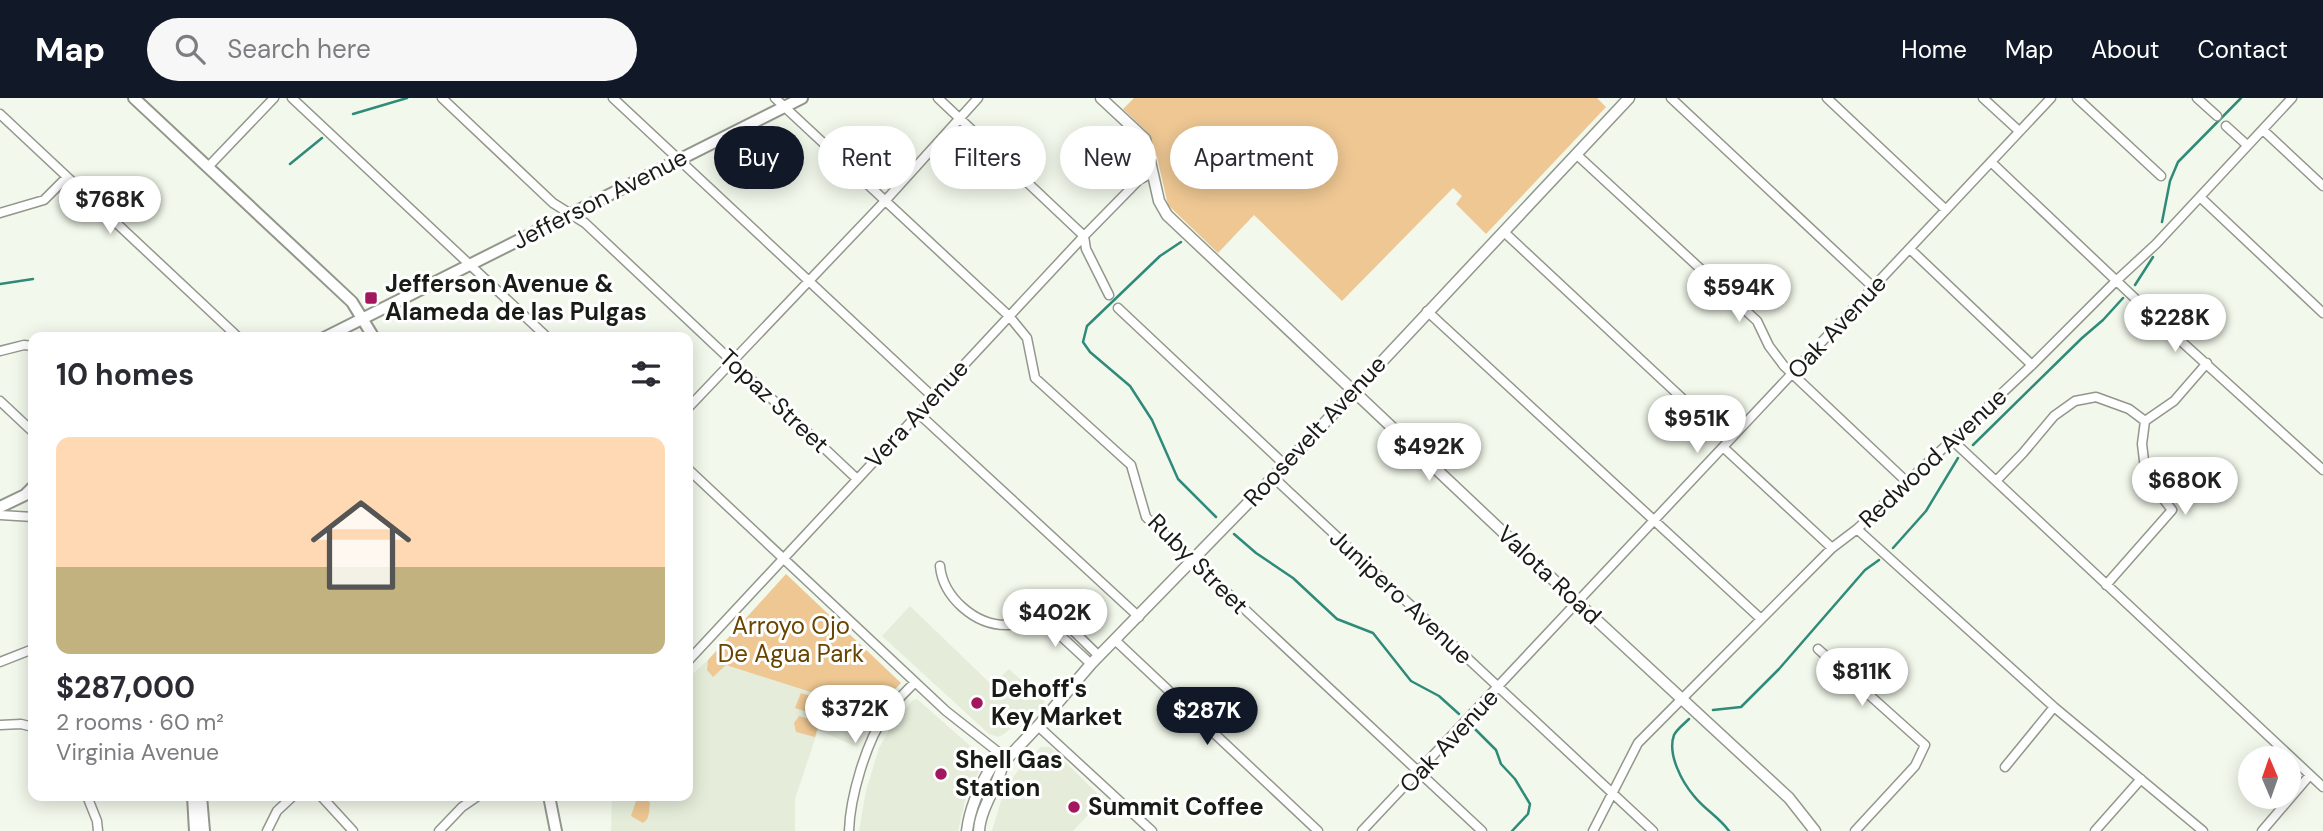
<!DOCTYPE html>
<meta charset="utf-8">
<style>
body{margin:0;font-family:"DM Sans",sans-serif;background:#f7f7f7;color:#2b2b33;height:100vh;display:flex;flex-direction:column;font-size:26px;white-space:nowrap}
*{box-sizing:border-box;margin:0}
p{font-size:23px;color:#7c7c81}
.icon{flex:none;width:38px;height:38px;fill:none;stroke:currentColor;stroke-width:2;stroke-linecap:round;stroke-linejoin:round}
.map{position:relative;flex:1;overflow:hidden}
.panel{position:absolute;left:28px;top:234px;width:665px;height:469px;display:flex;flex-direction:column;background:#fff;border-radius:14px;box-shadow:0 4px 18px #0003}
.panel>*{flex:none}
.banner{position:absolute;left:714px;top:28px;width:665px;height:63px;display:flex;gap:14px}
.needle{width:46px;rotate:358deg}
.controls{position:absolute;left:2238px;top:648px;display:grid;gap:14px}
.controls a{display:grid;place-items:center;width:63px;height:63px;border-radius:50%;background:#fff;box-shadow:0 4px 18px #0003;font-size:35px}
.price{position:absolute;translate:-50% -60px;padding:0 16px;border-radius:24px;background:#fff;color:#222;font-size:23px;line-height:46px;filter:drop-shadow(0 2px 4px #0008)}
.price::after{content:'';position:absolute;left:50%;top:42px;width:21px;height:16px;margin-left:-10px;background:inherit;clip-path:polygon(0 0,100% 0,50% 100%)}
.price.selected{background:#111827;color:#fff}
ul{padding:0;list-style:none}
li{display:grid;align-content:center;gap:14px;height:371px;padding:0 28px}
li+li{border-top:2px solid #e1e1e2}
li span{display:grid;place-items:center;height:217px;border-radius:14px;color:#555}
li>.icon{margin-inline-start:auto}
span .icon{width:126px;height:126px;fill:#fffc;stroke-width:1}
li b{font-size:30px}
h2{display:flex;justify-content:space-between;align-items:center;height:84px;padding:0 28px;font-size:30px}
.chip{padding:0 24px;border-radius:32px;background:#fff;box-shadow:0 4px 18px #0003;font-size:24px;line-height:63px}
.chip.selected{background:#111827;color:#fff}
header{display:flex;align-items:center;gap:42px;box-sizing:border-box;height:98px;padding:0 35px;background:#111827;color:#fff}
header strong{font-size:33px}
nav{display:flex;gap:38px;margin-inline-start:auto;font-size:24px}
.search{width:490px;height:63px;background:#f7f7f7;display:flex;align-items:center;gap:18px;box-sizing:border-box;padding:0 24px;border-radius:38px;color:#7c7c81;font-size:26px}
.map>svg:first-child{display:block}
</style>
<header>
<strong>Map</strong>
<div class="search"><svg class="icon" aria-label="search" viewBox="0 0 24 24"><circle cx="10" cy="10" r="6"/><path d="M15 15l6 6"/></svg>Search here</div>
<nav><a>Home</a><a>Map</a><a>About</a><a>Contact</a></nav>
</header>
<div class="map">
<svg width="2323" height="733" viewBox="0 0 2323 733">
<rect width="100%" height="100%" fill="#f2f8eb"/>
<path fill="#e5edda" d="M910,508L992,587L1009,571L1045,604L1029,621L1020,623L1004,636L998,639L989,636L882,538Z
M708,562L707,572L726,567L873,614L857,649L818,632L795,701V733H611L612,698H688V580Z
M917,601L983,659L984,664L966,699L958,733H859L866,693L879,650L895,622L913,602Z
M1041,649H1050L1103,701L1073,733H992L1001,703L1010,683L1025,664Z"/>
<path fill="#eec793" d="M1134,0H1597L1606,9L1486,136L1456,106L1462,98L1453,90L1342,203L1254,117L1218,155L1168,107L1157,59L1146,33L1123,11Z
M786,476L901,585L873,614L726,567L713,579L707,572L708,562Z
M801,595L849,611L844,626L795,610Z
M799,618L819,624L815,639L796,634L794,625Z
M640,700L650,704C649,712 650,721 643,725L631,718L636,703Z"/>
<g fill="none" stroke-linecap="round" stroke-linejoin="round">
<path stroke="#2f8a7a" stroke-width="2.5" d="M353,16L407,0
M290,66L322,40
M2162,124L2170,83L2178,64L2241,0
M1181,144L1160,158L1087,228L1083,244L1090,254L1130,288L1152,322L1178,381L1216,419
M0,186L33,181
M2135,187L2153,159
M1973,347L2082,240L2103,222L2123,200
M1234,436L1256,455L1293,480L1337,521L1373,535L1411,583L1439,598L1459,616
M1893,450L1926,413L1958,360
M1713,612L1741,609L1779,571L1865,472L1879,462
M1689,621C1684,626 1677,631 1674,637C1667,656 1682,684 1694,698C1704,711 1719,719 1729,733
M1474,630L1496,652L1501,666L1515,681L1530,706L1528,716L1512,733"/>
<defs>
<path id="minor" d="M292,0L548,240
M442,0L553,105L585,125L857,381
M613,0L933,299
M775,0L1009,218L1027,240L1035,280L1131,367L1146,419L1482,733
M938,0L1084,138L1086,151L1109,197
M1671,0L1873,189
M1827,0L1946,112
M1983,0L2019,33
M2077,0L2161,78
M2197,0L2217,18
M0,16L239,240
M2226,28L2247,47
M2263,32L2323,88
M1576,56L1757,223L1769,248L1784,268L1908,385
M1991,64L2161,225L2323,372
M208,69L274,0
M2200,99L2323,215
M0,115L44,102L67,79
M1504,134L1684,302
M1910,151L2032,267
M1118,210L1285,367
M1427,213L1761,521
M0,253L24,247L33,248
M0,303L33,334
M688,310L885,103L978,0
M918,315L1139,519
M2145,323L2174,303L2207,265
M1952,342L2323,689
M1724,350L1832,450
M688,371L946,613L1007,661
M1273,379L1653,733
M1996,383L2023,355L2054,318L2075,303L2096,299L2129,311L2145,323
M0,417L33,419
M1857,431L2054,609L2203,733
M940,468C943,499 975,528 1008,527C1024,526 1040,519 1056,516L1099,558
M2106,487L2172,412L2146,379L2142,346L2145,323
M1044,518L1048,526L1091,566
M1116,543L1318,733
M1818,551L1925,647L1915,668L1855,733
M688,563L1084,138L1139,82L1152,75
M0,564L33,551
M0,627L21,626L33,629
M1038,628L1152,733
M2005,669L2054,609
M87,698L97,723L98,733
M321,698L353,733
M267,733L277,713L293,698
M439,733L462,709L478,698
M849,733C850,699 866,645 885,617C893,605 905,595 915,584
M1362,733L2051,0
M1593,733L1638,645L1832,450L1857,431L2032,267L2117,182L2156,146L2292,0
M2095,733L2141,681
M2262,733L2310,677"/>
<path id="tertiary" d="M1101,0L1145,41L1159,103L1167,117L1577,504L1789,700L1815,733
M1002,666L1038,628L1091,566L1285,367L1629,0
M967,733C970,708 980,687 993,666H1002C1002,681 980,709 979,733"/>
<path id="secondary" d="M134,0L352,204L374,240
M324,240L802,0
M0,409L25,397L33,389
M193,698L195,733
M201,698L204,733
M549,698L556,733"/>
</defs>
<use href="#minor" stroke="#92978c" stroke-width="11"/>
<use href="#tertiary" stroke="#92978c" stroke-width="13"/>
<use href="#secondary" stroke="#92978c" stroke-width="14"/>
<use href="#minor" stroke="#fff" stroke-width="8"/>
<use href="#tertiary" stroke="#fff" stroke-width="10"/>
<use href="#secondary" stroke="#fff" stroke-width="10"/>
</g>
<g fill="#a3175e" stroke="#fff" stroke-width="2.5">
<rect x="364" y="193" width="14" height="14" rx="3.5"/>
<circle cx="977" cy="605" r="7"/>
<circle cx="941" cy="676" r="7"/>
<circle cx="1074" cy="709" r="7"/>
</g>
<g text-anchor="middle" stroke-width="6" stroke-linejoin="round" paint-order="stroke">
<g font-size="24" fill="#191b17" stroke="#fff">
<text transform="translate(600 101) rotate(-27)" y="8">Jefferson Avenue</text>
<text transform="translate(1837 229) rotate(-47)" y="8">Oak Avenue</text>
<text transform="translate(774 303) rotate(43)" y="8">Topaz Street</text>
<text transform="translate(917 316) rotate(-47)" y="8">Vera Avenue</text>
<text transform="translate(1315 333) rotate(-47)" y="8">Roosevelt Avenue</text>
<text transform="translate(1933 360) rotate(-43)" y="8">Redwood Avenue</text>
<text transform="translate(1198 466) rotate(45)" y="8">Ruby Street</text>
<text transform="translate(1549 477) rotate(43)" y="8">Valota Road</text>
<text transform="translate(1401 499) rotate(43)" y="8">Junipero Avenue</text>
<text transform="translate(1449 643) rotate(-47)" y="8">Oak Avenue</text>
</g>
<g font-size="24" font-weight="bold" fill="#191b17" stroke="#fff" text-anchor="start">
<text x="385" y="194">Jefferson Avenue &amp;<tspan x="385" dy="28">Alameda de las Pulgas</tspan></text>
<text x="991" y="599">Dehoff's<tspan x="991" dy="28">Key Market</tspan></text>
<text x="955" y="670">Shell Gas<tspan x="955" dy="28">Station</tspan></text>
<text x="1088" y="717">Summit Coffee</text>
</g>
<g font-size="24" fill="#674400" stroke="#fff">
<text x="791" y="536">Arroyo Ojo<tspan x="791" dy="28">De Agua Park</tspan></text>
</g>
</g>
</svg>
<div class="controls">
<a><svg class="needle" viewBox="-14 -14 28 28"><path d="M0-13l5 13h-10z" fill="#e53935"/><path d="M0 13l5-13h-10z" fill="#7c7c81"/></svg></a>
</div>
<b class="price" style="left:110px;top:138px">$768K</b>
<b class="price" style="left:1739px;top:226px">$594K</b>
<b class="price" style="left:2175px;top:256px">$228K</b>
<b class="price" style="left:1697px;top:357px">$951K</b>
<b class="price" style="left:1429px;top:385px">$492K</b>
<b class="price" style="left:2185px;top:419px">$680K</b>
<b class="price" style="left:1055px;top:551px">$402K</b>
<b class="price" style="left:1862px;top:610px">$811K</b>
<b class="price" style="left:855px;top:647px">$372K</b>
<b class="price selected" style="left:1207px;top:649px">$287K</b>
<div class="banner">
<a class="chip selected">Buy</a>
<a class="chip">Rent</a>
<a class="chip">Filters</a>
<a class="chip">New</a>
<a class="chip">Apartment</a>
</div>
<section class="panel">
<h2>10 homes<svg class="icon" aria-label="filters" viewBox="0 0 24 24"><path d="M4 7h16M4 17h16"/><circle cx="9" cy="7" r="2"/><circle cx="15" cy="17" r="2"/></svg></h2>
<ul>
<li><span style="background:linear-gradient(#ffd9b3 60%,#c2b280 0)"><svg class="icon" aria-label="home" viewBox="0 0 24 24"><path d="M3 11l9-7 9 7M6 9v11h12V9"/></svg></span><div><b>$287,000</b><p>2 rooms · 60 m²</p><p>Virginia Avenue</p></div></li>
</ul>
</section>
</div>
